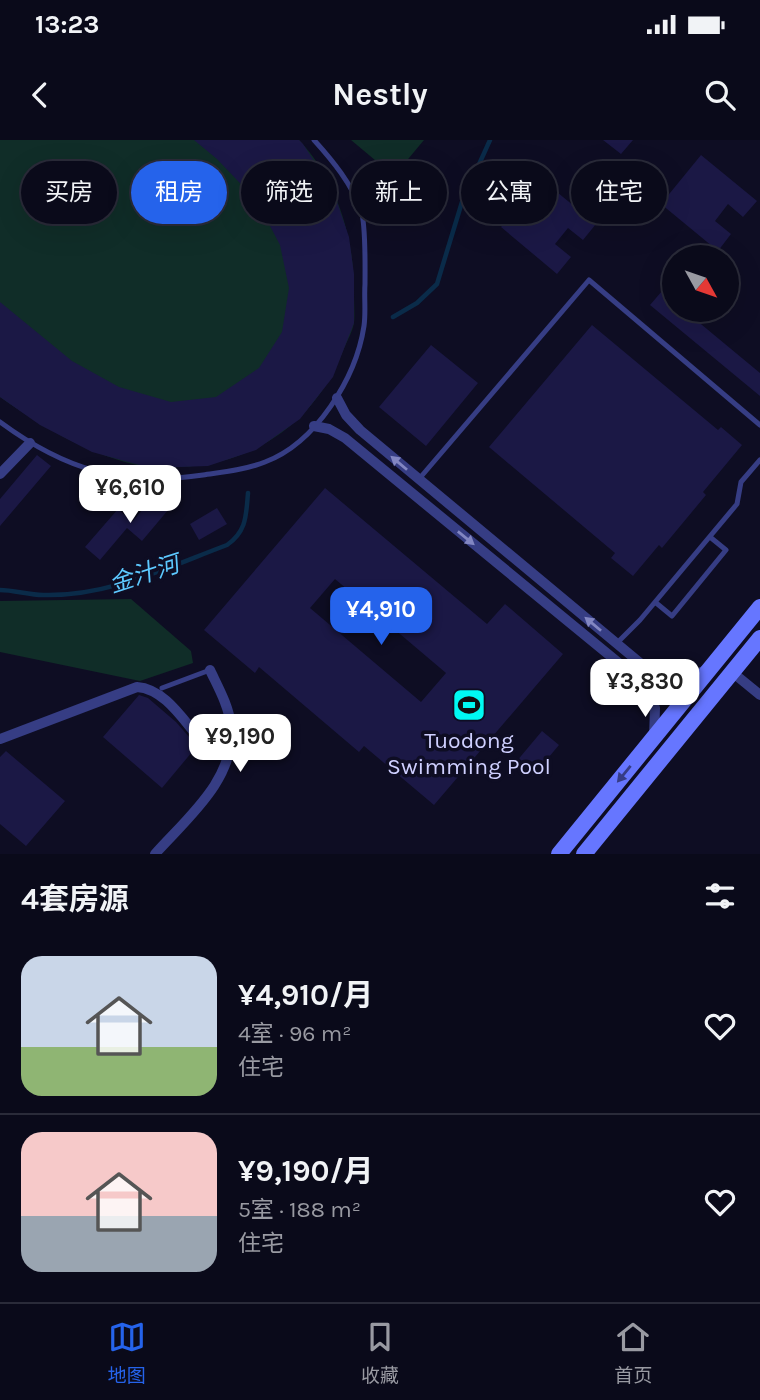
<!DOCTYPE html>
<html lang="zh">
<meta charset="utf-8">
<style>
body{margin:0;font-family:Karla,"Noto Sans SC",sans-serif;background:#131323;color:#f1f3f6;height:100vh;display:flex;flex-direction:column;font-size:26px;white-space:nowrap}
*{box-sizing:border-box;margin:0}
p{font-size:23px;color:#999aa2}
.icon{flex:none;width:38px;height:38px;fill:none;stroke:currentColor;stroke-width:2;stroke-linecap:round;stroke-linejoin:round}
.map{position:relative;height:714px;overflow:hidden}
.sheet{display:flex;flex-direction:column;background:#0a0a1a;flex:1}
.sheet>*{flex:none}
.top-card{position:absolute;left:21px;top:21px;width:719px;height:63px;display:flex;gap:14px}
.needle{width:46px;rotate:130deg}
.controls{position:absolute;left:662px;top:105px;display:grid;gap:14px}
.controls a{display:grid;place-items:center;width:77px;height:77px;border-radius:50%;background:#0a0a1a;box-shadow:0 7px 28px #0002,0 0 0 2px #2a2b39;font-size:35px}
.price{position:absolute;translate:-50% -60px;padding:0 16px;border-radius:14px;background:#fff;color:#222;font-size:23px;line-height:46px;filter:drop-shadow(0 2px 4px #0008)}
.price::after{content:'';position:absolute;left:50%;top:42px;width:21px;height:16px;margin-left:-10px;background:inherit;clip-path:polygon(0 0,100% 0,50% 100%)}
.price.selected{background:#2563eb;color:#fff}
ul{padding:0;list-style:none}
li{display:flex;align-items:center;gap:21px;height:175px;padding:0 21px}
li+li{border-top:2px solid #2a2b39}
li span{display:grid;place-items:center;flex:none;width:196px;height:140px;border-radius:21px;color:#555}
li>.icon{margin-inline-start:auto}
span .icon{width:84px;height:84px;fill:#fffc;stroke-width:1}
li b{font-size:30px}
h2{display:flex;justify-content:space-between;align-items:center;height:84px;padding:0 21px;font-size:30px}
.tag{padding:0 24px;border-radius:32px;background:#0a0a1a;box-shadow:0 7px 28px #0002,0 0 0 2px #2a2b39;font-size:24px;line-height:63px}
.tag.selected{background:#2563eb;color:#fff}
.status{display:flex;justify-content:space-between;align-items:center;height:49px;padding:0 35px;background:#0a0a1a;direction:ltr}
.status svg{height:19px;fill:currentColor}
header{display:flex;justify-content:space-between;align-items:center;height:91px;padding:0 21px;background:#0a0a1a;font-size:32px;font-weight:700}
.dock{display:flex;justify-content:space-around;align-items:center;height:98px;border-top:2px solid #2a2b39;background:#0a0a1a;font-size:19px;color:#999aa2}
.dock a{display:grid;justify-items:center;gap:4px}
.dock .selected{color:#2563eb}
.map>svg:first-child{display:block}
</style>
<div class="status"><b>13:23</b><svg viewBox="0 0 49 12"><path d="M0 12V9h3v3zM5 12V6h3v6zM10 12V3h3v9zM15 12V0h3v12zM26 1h20v11H26zM47 4h2v5h-2z"/></svg></div>
<header><svg class="icon" aria-label="back" viewBox="0 0 24 24"><path d="M15 5l-7 7 7 7"/></svg>Nestly<svg class="icon" aria-label="search" viewBox="0 0 24 24"><circle cx="10" cy="10" r="6"/><path d="M15 15l6 6"/></svg></header>
<div class="map">
<svg width="760" height="714" viewBox="0 0 760 714">
<rect width="100%" height="100%" fill="#0e0d23"/>
<path fill="#102d28" d="M0,0H299C338,41 355,101 354,156C354,165 355,175 354,183C352,193 346,203 342,213C314,283 254,324 179,327C169,327 157,329 147,327C92,317 46,289 0,257Z
M351,0H424L394,36Z
M131,459L191,511L193,523L140,541L0,512V461Z"/>
<g fill="none" stroke-linecap="round" stroke-linejoin="round">
<path stroke="#0a2b49" stroke-width="4.5" d="M393,177L417,163L437,144L462,62L490,0
M0,450C14,450 29,455 43,455C108,457 168,427 227,405C247,391 246,375 248,353"/>
</g>
<path fill="#1b1845" fill-rule="evenodd" d="M194,0H299L303,4L333,50L349,97L354,134V183L333,237L300,279L256,310L208,326L150,328L92,312L40,285L0,257V162L72,221L119,247L171,262L216,257L259,228L282,192L289,148L280,105L257,61L217,19Z
M603,0H633L621,14Z
M701,15L757,61L743,77L728,64L715,81L731,94L718,111L661,64Z
M541,39L596,84L583,100L568,88L555,104L571,117L557,134L501,87Z
M662,151L674,161V170H684L760,233V256L650,165Z
M592,185L718,290L721,287L742,305L703,352L706,355L662,408L659,405L633,436L611,418L615,413L489,307Z
M431,205L478,243L426,306L379,267Z
M37,315L51,326L0,386V359Z
M325,348L487,484L505,464L563,514L434,665L364,606L359,612L259,527L255,533L204,490ZM335,439L446,533L421,562L310,468Z
M159,350L174,363L142,401L127,388L100,420L85,407L118,369L132,382Z
M217,368L227,384L199,400L190,384Z
M139,555L148,558L176,582L197,606L162,648L103,597Z
M542,591L559,605L533,636L516,622Z
M6,611L65,661L26,706L0,684V617Z"/>
<g fill="none" stroke-linecap="round" stroke-linejoin="round">
<path stroke="#363d84" stroke-width="5" d="M0,282C65,330 122,347 203,335C223,332 245,330 265,322C316,303 356,238 364,186C366,172 364,157 365,144C365,126 366,85 361,70C351,43 333,21 314,0
M419,339L589,140L760,285
M655,462L672,476L726,410L710,397
M617,503L640,480L737,364L741,342L760,320
M162,548L210,530"/>
<path stroke="#363d84" stroke-width="10" d="M337,258L346,275L360,290L651,532C669,540 687,539 706,530
M314,286L329,289L345,298L642,542L655,568L654,597
M0,334L30,303
M732,532L760,555
M0,599L137,547C165,549 183,580 200,599
M155,714C187,678 236,639 231,586C229,566 218,547 210,530"/>
<path stroke="#6676ff" stroke-width="16" d="M559,714L760,467
M584,714L760,498"/>
</g>
<defs><path id="oneway-solid" d="M-6-.8H1V-3.2L6.5 0L1 3.2V.8H-6Z" transform="scale(1.75)"/></defs>
<g fill="#8286c2">
<use href="#oneway-solid" transform="translate(399 323) rotate(-140)"/>
<use href="#oneway-solid" transform="translate(466 398) rotate(39)"/>
<use href="#oneway-solid" transform="translate(593 484) rotate(-140)"/>
</g>
<use fill="#363c86" href="#oneway-solid" transform="translate(624 634) rotate(129)"/>
<defs>
<symbol id="stadium-square" viewBox="-11 -11 22 22"><rect x="-9" y="-9" width="18" height="18" rx="4" fill="#00faf3" stroke="#0e0d23"/><path d="M0-5a6.5 5 0 1 0 0 10a6.5 5 0 1 0 0-10ZM-3.5-1.8h7v3.6h-7Z" fill="#111"/></symbol>
</defs>
<g fill-rule="evenodd">
<use href="#stadium-square" x="450" y="546" width="38" height="38"/>
</g>
<g text-anchor="middle" stroke-width="7" stroke-linejoin="round" paint-order="stroke">
<g font-size="23" fill="#cfd0ff" stroke="#0e0d23">
<text x="469" y="608">Tuodong<tspan x="469" dy="26">Swimming Pool</tspan></text>
</g>
<g font-size="24" font-style="italic" fill="#5dc9ff" stroke="#0e0d23">
<text transform="translate(144 434) rotate(-18)" y="8">金汁河</text>
</g>
</g>
</svg>
<div class="controls">
<a><svg class="needle" viewBox="-14 -14 28 28"><path d="M0-13l5 13h-10z" fill="#e53935"/><path d="M0 13l5-13h-10z" fill="#999aa2"/></svg></a>
</div>
<b class="price" style="left:130px;top:385px">¥6,610</b>
<b class="price selected" style="left:381px;top:507px">¥4,910</b>
<b class="price" style="left:645px;top:579px">¥3,830</b>
<b class="price" style="left:240px;top:634px">¥9,190</b>
<div class="top-card">
<a class="tag">买房</a>
<a class="tag selected">租房</a>
<a class="tag">筛选</a>
<a class="tag">新上</a>
<a class="tag">公寓</a>
<a class="tag">住宅</a>
</div>
</div>
<section class="sheet">
<h2>4套房源<svg class="icon" aria-label="filters" viewBox="0 0 24 24"><path d="M4 7h16M4 17h16"/><circle cx="9" cy="7" r="2"/><circle cx="15" cy="17" r="2"/></svg></h2>
<ul>
<li><span style="background:linear-gradient(#c9d6e8 65%,#8fb573 0)"><svg class="icon" aria-label="home" viewBox="0 0 24 24"><path d="M3 11l9-7 9 7M6 9v11h12V9"/></svg></span><div><b>¥4,910/月</b><p>4室 · 96 m²</p><p>住宅</p></div><svg class="icon" aria-label="heart" viewBox="0 0 24 24"><path d="M12 20l-8-8c-3-5 5-10 8-4 3-6 11-1 8 4z"/></svg></li>
<li><span style="background:linear-gradient(#f6c9c9 60%,#9aa5b1 0)"><svg class="icon" aria-label="home" viewBox="0 0 24 24"><path d="M3 11l9-7 9 7M6 9v11h12V9"/></svg></span><div><b>¥9,190/月</b><p>5室 · 188 m²</p><p>住宅</p></div><svg class="icon" aria-label="heart" viewBox="0 0 24 24"><path d="M12 20l-8-8c-3-5 5-10 8-4 3-6 11-1 8 4z"/></svg></li>
</ul>
</section>
<nav class="dock">
<a class="selected"><svg class="icon" aria-label="map" viewBox="0 0 24 24"><path d="M3 6l6-2 6 2 6-2v14l-6 2-6-2-6 2zM9 4v14M15 6v14"/></svg>地图</a>
<a><svg class="icon" aria-label="saved" viewBox="0 0 24 24"><path d="M7 4h10v16l-5-4-5 4z"/></svg>收藏</a>
<a><svg class="icon" aria-label="home" viewBox="0 0 24 24"><path d="M3 11l9-7 9 7M6 9v11h12V9"/></svg>首页</a>
</nav>
